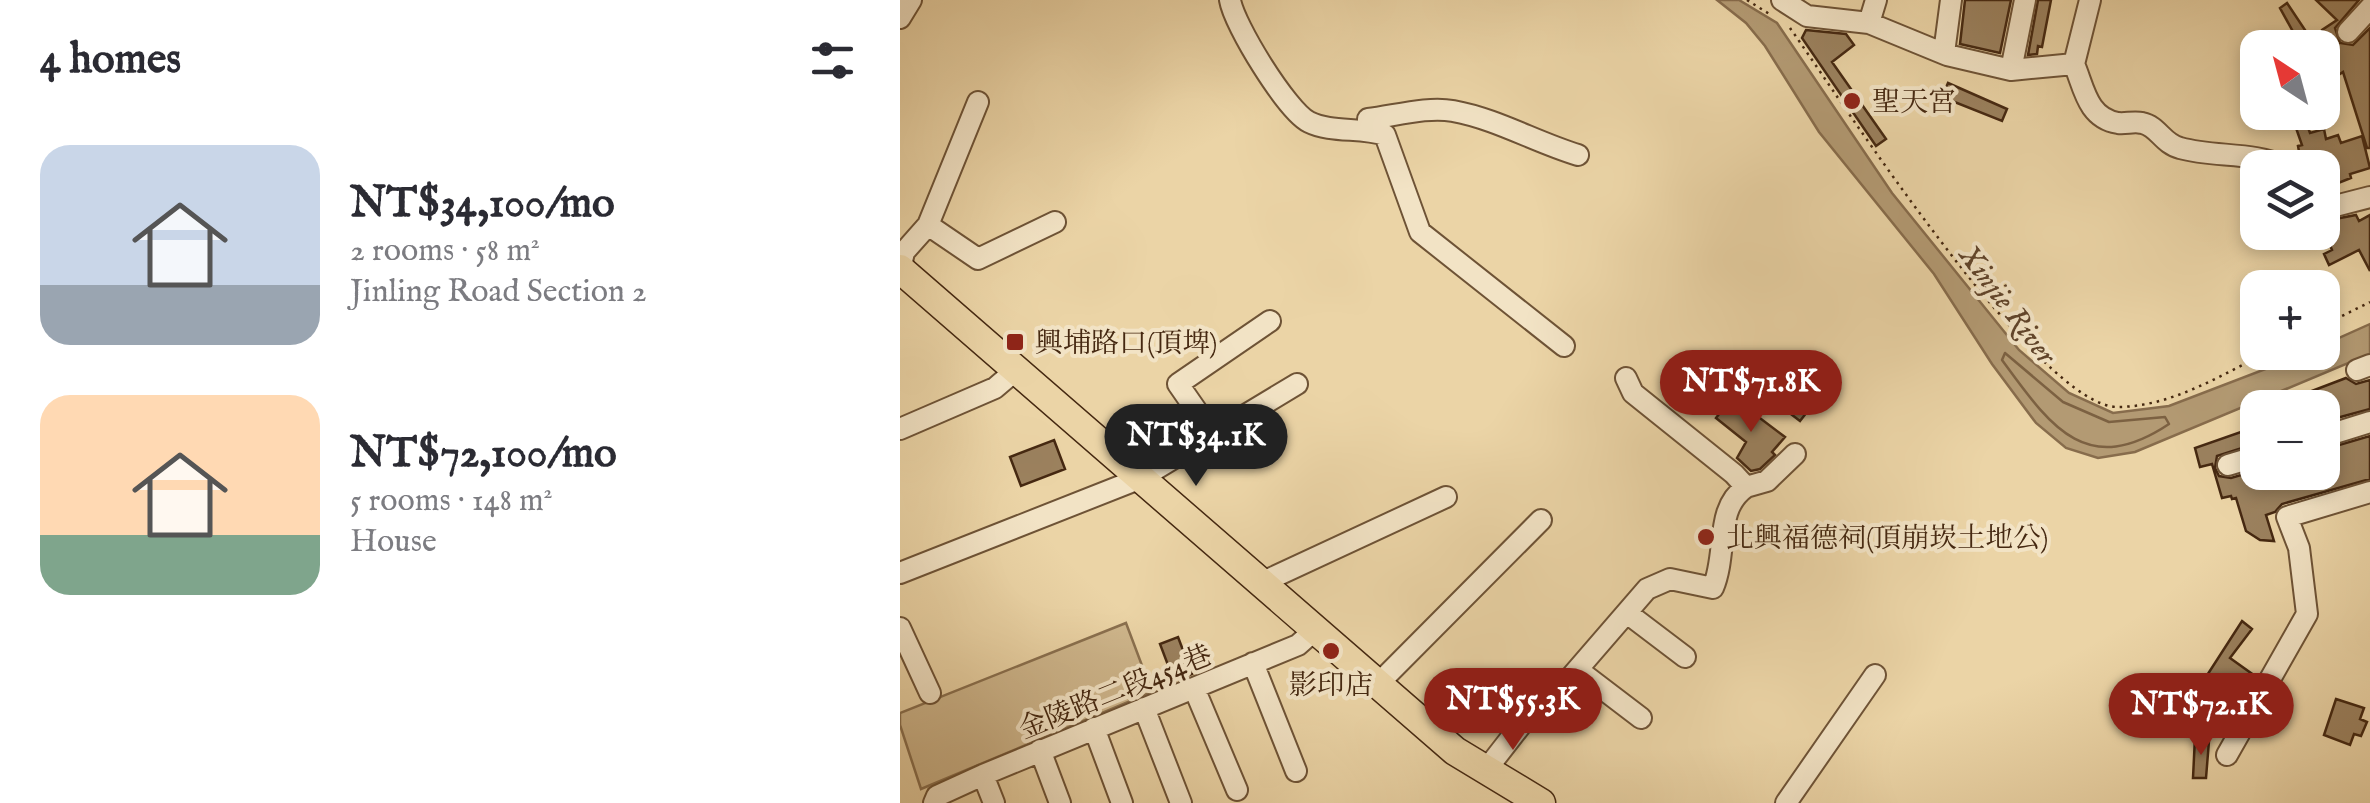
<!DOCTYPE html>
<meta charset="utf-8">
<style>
body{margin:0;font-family:"IM FELL English","Noto Serif TC",serif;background:#f7f7f7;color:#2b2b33;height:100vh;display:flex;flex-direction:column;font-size:38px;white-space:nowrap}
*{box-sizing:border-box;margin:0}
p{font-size:32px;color:#7c7c81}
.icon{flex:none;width:55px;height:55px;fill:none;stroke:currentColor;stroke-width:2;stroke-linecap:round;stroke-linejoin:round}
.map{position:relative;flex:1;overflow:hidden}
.panel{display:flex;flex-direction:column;background:#fff;width:900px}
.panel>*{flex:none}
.needle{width:65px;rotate:324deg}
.buttons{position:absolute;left:1340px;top:30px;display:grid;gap:20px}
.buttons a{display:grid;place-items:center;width:100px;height:100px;border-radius:20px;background:#fff;box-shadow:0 5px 15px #0003;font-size:50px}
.price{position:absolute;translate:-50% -85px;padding:0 22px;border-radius:35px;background:#8f2418;color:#fff;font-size:32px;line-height:65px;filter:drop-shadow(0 2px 5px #0008)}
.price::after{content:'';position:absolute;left:50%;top:60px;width:30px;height:22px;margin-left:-15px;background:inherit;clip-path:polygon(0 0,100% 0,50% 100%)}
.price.selected{background:#222;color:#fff}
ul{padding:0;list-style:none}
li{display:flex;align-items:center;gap:30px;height:250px;padding:0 40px}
li span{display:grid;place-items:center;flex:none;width:280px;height:200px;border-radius:30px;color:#555}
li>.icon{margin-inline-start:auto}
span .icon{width:120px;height:120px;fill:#fffc;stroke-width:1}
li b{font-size:42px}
h2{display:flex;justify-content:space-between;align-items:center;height:120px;padding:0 40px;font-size:42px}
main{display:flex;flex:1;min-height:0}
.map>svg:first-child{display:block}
</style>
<main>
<section class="panel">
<h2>4 homes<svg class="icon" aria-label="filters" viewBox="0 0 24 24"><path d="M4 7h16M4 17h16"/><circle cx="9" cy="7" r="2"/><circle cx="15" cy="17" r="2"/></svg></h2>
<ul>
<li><span style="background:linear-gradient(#c9d6e8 70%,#9aa5b1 0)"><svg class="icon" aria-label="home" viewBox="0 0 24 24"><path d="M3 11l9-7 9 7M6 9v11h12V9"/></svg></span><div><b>NT$34,100/mo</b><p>2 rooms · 58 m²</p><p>Jinling Road Section 2</p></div></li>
<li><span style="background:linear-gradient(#ffd9b3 70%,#7fa58c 0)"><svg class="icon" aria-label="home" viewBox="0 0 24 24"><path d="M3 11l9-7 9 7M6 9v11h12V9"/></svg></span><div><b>NT$72,100/mo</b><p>5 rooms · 148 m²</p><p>House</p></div></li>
</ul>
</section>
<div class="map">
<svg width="1470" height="803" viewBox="0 0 1470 803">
<rect width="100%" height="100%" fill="#ebd4a6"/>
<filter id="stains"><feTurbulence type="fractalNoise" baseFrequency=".002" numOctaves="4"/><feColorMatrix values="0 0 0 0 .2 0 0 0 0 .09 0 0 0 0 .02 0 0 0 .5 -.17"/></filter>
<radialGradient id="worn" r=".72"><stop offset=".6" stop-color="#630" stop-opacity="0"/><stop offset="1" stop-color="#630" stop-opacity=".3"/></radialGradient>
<path fill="#cfb78d" stroke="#8a704f" stroke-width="2.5" d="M226,623L252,692L21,789L0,725V713Z"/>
<path fill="#b39a73" stroke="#876c4c" stroke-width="2.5" d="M817,0H839L877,23L992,193L1119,350L1169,393L1213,413L1269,406L1407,353L1422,352L1423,345L1470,324V354L1235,452L1198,458L1166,448L1136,423L1092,364L1034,274L919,132L865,46L846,23Z"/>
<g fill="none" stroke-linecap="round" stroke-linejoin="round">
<path stroke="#7c6142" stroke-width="2.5" d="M1105,353L1163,402L1209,422L1265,417L1269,424C1185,480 1149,424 1102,360Z"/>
</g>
<path fill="#9b815e" stroke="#452811" stroke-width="2.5" d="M1065,0H1111L1100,53L1060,44Z
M1138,0H1151L1142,47L1138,46L1137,54L1128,55Z
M1416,0H1459L1435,28L1440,43L1453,45L1470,28V148H1467L1443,72L1422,86V30L1437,20Z
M1387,3L1417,48H1402L1380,8Z
M906,30L946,34L954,45L932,62L986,139L976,146L902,38Z
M1048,83L1107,109L1102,121L1042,97Z
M1406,122L1410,133L1424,129L1426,139L1438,135L1441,143L1462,136L1470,168L1450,174L1451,178L1428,187L1422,168H1402L1398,146L1402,145L1395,125Z
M1456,215L1459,221L1470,215V271L1459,250L1429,265L1424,254L1432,250L1422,226L1435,219Z
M880,354L914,378L901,393L914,403L900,421L854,386Z
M1446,378L1456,384L1470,380V409L1422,422V408H1414L1409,392Z
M832,397L885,437L872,452L875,455L860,469L851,471L837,458L846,442L816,418Z
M1358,426V443L1317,456L1315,468L1319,476L1331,478L1358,470L1422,472V450L1470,436V479L1382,504L1375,512L1366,515L1374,541L1360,540L1346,531L1336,498L1332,499L1331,496L1322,498L1312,464L1300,467L1295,448Z
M154,440L165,469L121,486L110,457Z
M1342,621L1352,629L1330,658L1355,676L1344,698L1341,696L1335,703L1317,690L1302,707L1295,701L1308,683L1304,680Z
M278,637L292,674L274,681L260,644Z
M1436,699L1464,708L1460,719L1467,722L1461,736L1454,734L1450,745L1424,735Z
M1295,737L1309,741L1306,778H1293Z"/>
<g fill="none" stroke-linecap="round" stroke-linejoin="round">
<defs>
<path id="minor" d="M330,0C334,25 387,111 409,122C431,133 461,127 485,135L520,232L664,346
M882,0L907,16L969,23L1047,55L1111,70L1174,64
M0,18L11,0
M969,23L976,0
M1448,32L1470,8
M1044,53L1051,0
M1174,64C1184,87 1187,118 1218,123C1226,124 1234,121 1242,123C1258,126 1263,144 1280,148C1316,158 1353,151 1388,168
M1174,64L1190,0
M1111,70L1125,0
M469,130L468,119C494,116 528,106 553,111C597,119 635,142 678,155
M1422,199L1435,206L1470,197
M28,225L78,102
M0,271L4,252L28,225L78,259L155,222
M1457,370L1470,365
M0,429L95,388L116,370
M312,433L278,384L370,321
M1422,437L1470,422
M1328,465L1358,456
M846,487L867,481L895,454
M0,573L241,478L397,384
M361,583L546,497
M727,613L785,657
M0,628L30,693
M353,663L396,771
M678,670L741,718
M478,684L641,520
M294,688L337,790
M244,708L281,803
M194,728L222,803
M140,750L160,803
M1327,755L1407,614L1399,548L1387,517L1470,492
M586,770L628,716L664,685L747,589L770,579L813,588C828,552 814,509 846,487L834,474L733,393L726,378
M83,775L94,803
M34,803L37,796L83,775L398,645L416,629
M886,803L975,675"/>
<path id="major" d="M0,269L555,751L641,803"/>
</defs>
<use href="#minor" stroke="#6e5336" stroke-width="24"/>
<use href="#major" stroke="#452811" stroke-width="31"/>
<path stroke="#452811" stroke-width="2.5" stroke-dasharray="2.5 5" stroke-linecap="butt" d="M847,0L871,15
M890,28C939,97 1140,410 1219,407C1273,406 1321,375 1368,352
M1422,326L1470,302"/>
<use href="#minor" stroke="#f2e3c5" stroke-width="20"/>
<use href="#major" stroke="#ebd4a6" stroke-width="28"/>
</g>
<g fill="#8f2418" stroke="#f2e3c5" stroke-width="4">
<circle cx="952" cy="101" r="10"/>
<rect x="105" y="332" width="20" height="20" rx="5"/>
<circle cx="806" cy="537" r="10"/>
<circle cx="431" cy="651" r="10"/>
</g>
<g text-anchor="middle" stroke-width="8" stroke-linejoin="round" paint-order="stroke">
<g font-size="28" fill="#452811" stroke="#f2e3c5" text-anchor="start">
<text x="972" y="111">聖天宮</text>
<text x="135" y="352">興埔路口(頂埤)</text>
<text x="826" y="547">北興福德祠(頂崩崁土地公)</text>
<text x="431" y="694" text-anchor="middle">影印店</text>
</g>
<g font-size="28" fill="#452811" stroke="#f2e3c5">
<text transform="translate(215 691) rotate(-22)" y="10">金陵路二段454巷</text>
</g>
<g font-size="30" font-style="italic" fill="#60442a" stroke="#f2e3c5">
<text transform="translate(1108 304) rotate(53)" y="10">Xinjie River</text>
</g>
</g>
<rect width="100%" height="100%" filter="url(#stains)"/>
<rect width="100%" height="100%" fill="url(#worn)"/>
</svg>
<div class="buttons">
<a><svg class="needle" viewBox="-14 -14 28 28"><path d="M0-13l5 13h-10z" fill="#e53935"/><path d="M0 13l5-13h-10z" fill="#7c7c81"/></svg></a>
<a><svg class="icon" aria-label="layers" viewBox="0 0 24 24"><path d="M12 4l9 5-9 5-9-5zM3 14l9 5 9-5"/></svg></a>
<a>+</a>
<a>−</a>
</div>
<b class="price" style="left:851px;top:435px">NT$71.8K</b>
<b class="price selected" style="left:296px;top:489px">NT$34.1K</b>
<b class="price" style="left:613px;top:753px">NT$55.3K</b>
<b class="price" style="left:1301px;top:758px">NT$72.1K</b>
</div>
</main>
